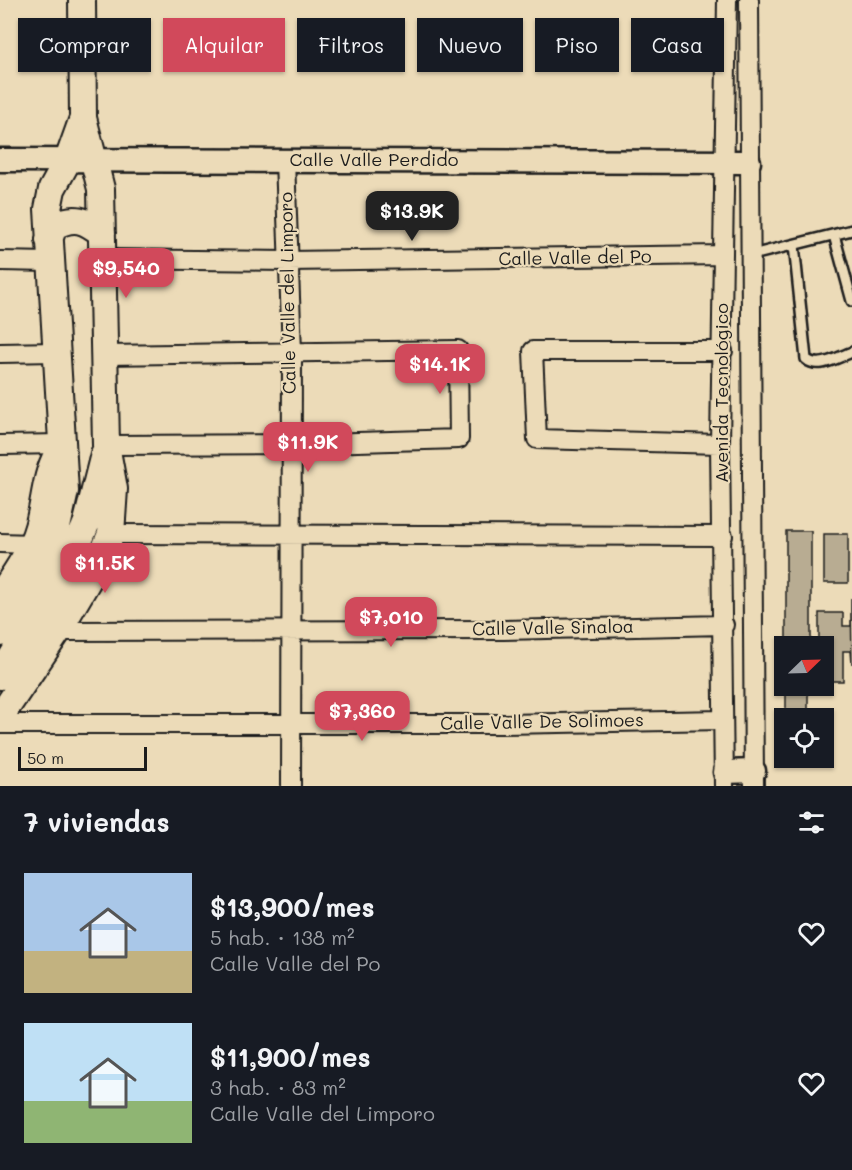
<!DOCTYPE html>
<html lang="es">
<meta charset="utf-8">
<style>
body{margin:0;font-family:Mali,sans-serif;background:#20242c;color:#f1f3f6;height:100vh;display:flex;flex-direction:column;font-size:22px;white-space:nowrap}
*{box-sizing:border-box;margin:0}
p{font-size:20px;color:#9ea1a6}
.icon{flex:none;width:33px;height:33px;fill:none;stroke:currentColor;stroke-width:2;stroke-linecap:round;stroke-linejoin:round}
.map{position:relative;height:786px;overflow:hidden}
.details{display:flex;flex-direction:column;background:#171b24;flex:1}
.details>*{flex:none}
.banner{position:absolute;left:18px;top:18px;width:816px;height:54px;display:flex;gap:12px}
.needle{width:39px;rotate:67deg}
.buttons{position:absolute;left:774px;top:636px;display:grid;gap:12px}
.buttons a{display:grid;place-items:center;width:60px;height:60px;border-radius:0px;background:#171b24;box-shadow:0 2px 4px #0004;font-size:30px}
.scale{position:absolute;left:18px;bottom:15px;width:129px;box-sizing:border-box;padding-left:6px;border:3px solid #1c1c1c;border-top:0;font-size:16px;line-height:21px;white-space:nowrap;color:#1c1c1c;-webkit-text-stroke:4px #ecdbb8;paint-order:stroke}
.price{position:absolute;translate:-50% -51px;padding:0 14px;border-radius:12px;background:#d1495b;color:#fff;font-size:20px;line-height:39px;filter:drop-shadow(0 2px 3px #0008)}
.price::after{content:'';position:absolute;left:50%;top:36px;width:18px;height:14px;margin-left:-9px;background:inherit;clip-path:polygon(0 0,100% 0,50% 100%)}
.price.current{background:#222;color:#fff}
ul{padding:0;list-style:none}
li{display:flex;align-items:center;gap:18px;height:150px;padding:0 24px}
li span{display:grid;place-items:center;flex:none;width:168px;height:120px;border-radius:0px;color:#555}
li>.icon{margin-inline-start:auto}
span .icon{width:72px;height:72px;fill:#fffc;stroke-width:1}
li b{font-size:26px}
h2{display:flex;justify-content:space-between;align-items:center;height:72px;padding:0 24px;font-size:26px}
.pill{padding:0 21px;border-radius:0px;background:#171b24;box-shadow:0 2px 4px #0004;font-size:21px;line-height:54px}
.pill.current{background:#d1495b;color:#fff}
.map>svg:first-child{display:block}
</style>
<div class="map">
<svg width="852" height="786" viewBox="0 0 852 786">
<rect width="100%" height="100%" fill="#ecdbb8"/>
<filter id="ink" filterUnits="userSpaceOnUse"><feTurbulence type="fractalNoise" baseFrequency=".0167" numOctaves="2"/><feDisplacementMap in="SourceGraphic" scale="12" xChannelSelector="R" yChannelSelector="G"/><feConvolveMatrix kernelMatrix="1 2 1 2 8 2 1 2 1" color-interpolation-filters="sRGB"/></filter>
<g filter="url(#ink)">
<path fill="#b8ac92" stroke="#1c1c1c" stroke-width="1.5" d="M786,531H811V646H786Z
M824,534H848V583H824Z
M851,598L852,664L851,651H843V681H824V646H819V613H843V626H851Z
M786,686H808V712H786Z"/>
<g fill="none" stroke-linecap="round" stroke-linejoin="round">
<defs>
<path id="service" d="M834,235L852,301
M794,245L806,359C818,370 838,357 852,352
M752,255L852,230"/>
<path id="minor" d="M749,0L754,786
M285,160L292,352L291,786
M104,259L288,261L722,255
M0,261L50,262
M0,353L56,352
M105,355L458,350L459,439L290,444L106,445
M720,444L537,439L533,351H723
M0,445L62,444
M111,534L723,536
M0,543L32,544
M58,631L503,630L724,625
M0,724H504L723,720
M724,786L720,444L727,0"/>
<path id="tertiary" d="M0,160L749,162
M725,772L754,771"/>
<path id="secondary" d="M49,240L54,226C75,215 85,220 102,233
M0,596C15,574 31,552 38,527C45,503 45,477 57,455
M0,633L51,554L65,491L48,209L52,189L68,160L83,118
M0,676L66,572L87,522L104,454
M0,717L58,631L101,558L111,534L114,489L106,445L101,189L83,118L82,0"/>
</defs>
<use href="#service" stroke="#1c1c1c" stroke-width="14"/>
<use href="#minor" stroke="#1c1c1c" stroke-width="22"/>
<use href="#tertiary" stroke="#1c1c1c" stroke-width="27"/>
<use href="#secondary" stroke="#1c1c1c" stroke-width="30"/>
<use href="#service" stroke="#ecdbb8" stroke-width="9"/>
<use href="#minor" stroke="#ecdbb8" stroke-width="18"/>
<use href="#tertiary" stroke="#ecdbb8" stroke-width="22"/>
<use href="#secondary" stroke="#ecdbb8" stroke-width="26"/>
</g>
</g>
<g text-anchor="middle" stroke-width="4.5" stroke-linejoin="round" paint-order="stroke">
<g font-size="18" fill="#1c1c1c" stroke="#ecdbb8">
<text x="374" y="166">Calle Valle Perdido</text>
<text transform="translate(575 258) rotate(-1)" y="6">Calle Valle del Po</text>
<text transform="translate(288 293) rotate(-91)" y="6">Calle Valle del Limporo</text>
<text transform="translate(722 393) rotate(-90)" y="6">Avenida Tecnológico</text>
<text transform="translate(553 628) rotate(-1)" y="6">Calle Valle Sinaloa</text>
<text transform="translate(542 722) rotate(-1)" y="6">Calle Valle De Solimoes</text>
</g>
</g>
</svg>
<div class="buttons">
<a><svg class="needle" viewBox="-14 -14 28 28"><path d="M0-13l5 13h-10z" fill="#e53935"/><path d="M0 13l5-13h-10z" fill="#9ea1a6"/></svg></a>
<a><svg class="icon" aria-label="locate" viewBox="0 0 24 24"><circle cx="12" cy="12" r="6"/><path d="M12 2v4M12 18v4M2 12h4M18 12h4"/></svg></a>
</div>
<div class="scale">50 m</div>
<b class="price current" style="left:412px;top:242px">$13.9K</b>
<b class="price" style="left:126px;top:299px">$9,540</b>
<b class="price" style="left:440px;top:395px">$14.1K</b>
<b class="price" style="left:308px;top:473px">$11.9K</b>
<b class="price" style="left:105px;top:594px">$11.5K</b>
<b class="price" style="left:391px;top:648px">$7,010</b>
<b class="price" style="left:362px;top:742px">$7,360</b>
<div class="banner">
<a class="pill">Comprar</a>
<a class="pill current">Alquilar</a>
<a class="pill">Filtros</a>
<a class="pill">Nuevo</a>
<a class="pill">Piso</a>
<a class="pill">Casa</a>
</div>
</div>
<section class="details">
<h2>7 viviendas<svg class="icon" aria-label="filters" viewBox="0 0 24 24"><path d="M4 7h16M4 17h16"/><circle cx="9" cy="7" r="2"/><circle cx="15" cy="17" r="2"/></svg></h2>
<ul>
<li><span style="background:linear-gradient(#a9c7e8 65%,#c2b280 0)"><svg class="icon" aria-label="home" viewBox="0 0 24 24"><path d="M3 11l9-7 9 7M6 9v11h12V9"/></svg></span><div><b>$13,900/mes</b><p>5 hab. · 138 m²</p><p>Calle Valle del Po</p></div><svg class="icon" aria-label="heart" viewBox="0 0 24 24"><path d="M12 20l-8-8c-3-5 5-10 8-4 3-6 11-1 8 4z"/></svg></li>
<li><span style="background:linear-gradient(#bfe0f5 65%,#8fb573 0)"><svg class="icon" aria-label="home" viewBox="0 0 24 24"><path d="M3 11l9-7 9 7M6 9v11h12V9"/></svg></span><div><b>$11,900/mes</b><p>3 hab. · 83 m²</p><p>Calle Valle del Limporo</p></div><svg class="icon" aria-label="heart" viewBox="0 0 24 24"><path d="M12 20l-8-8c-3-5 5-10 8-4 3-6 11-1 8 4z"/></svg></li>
</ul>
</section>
